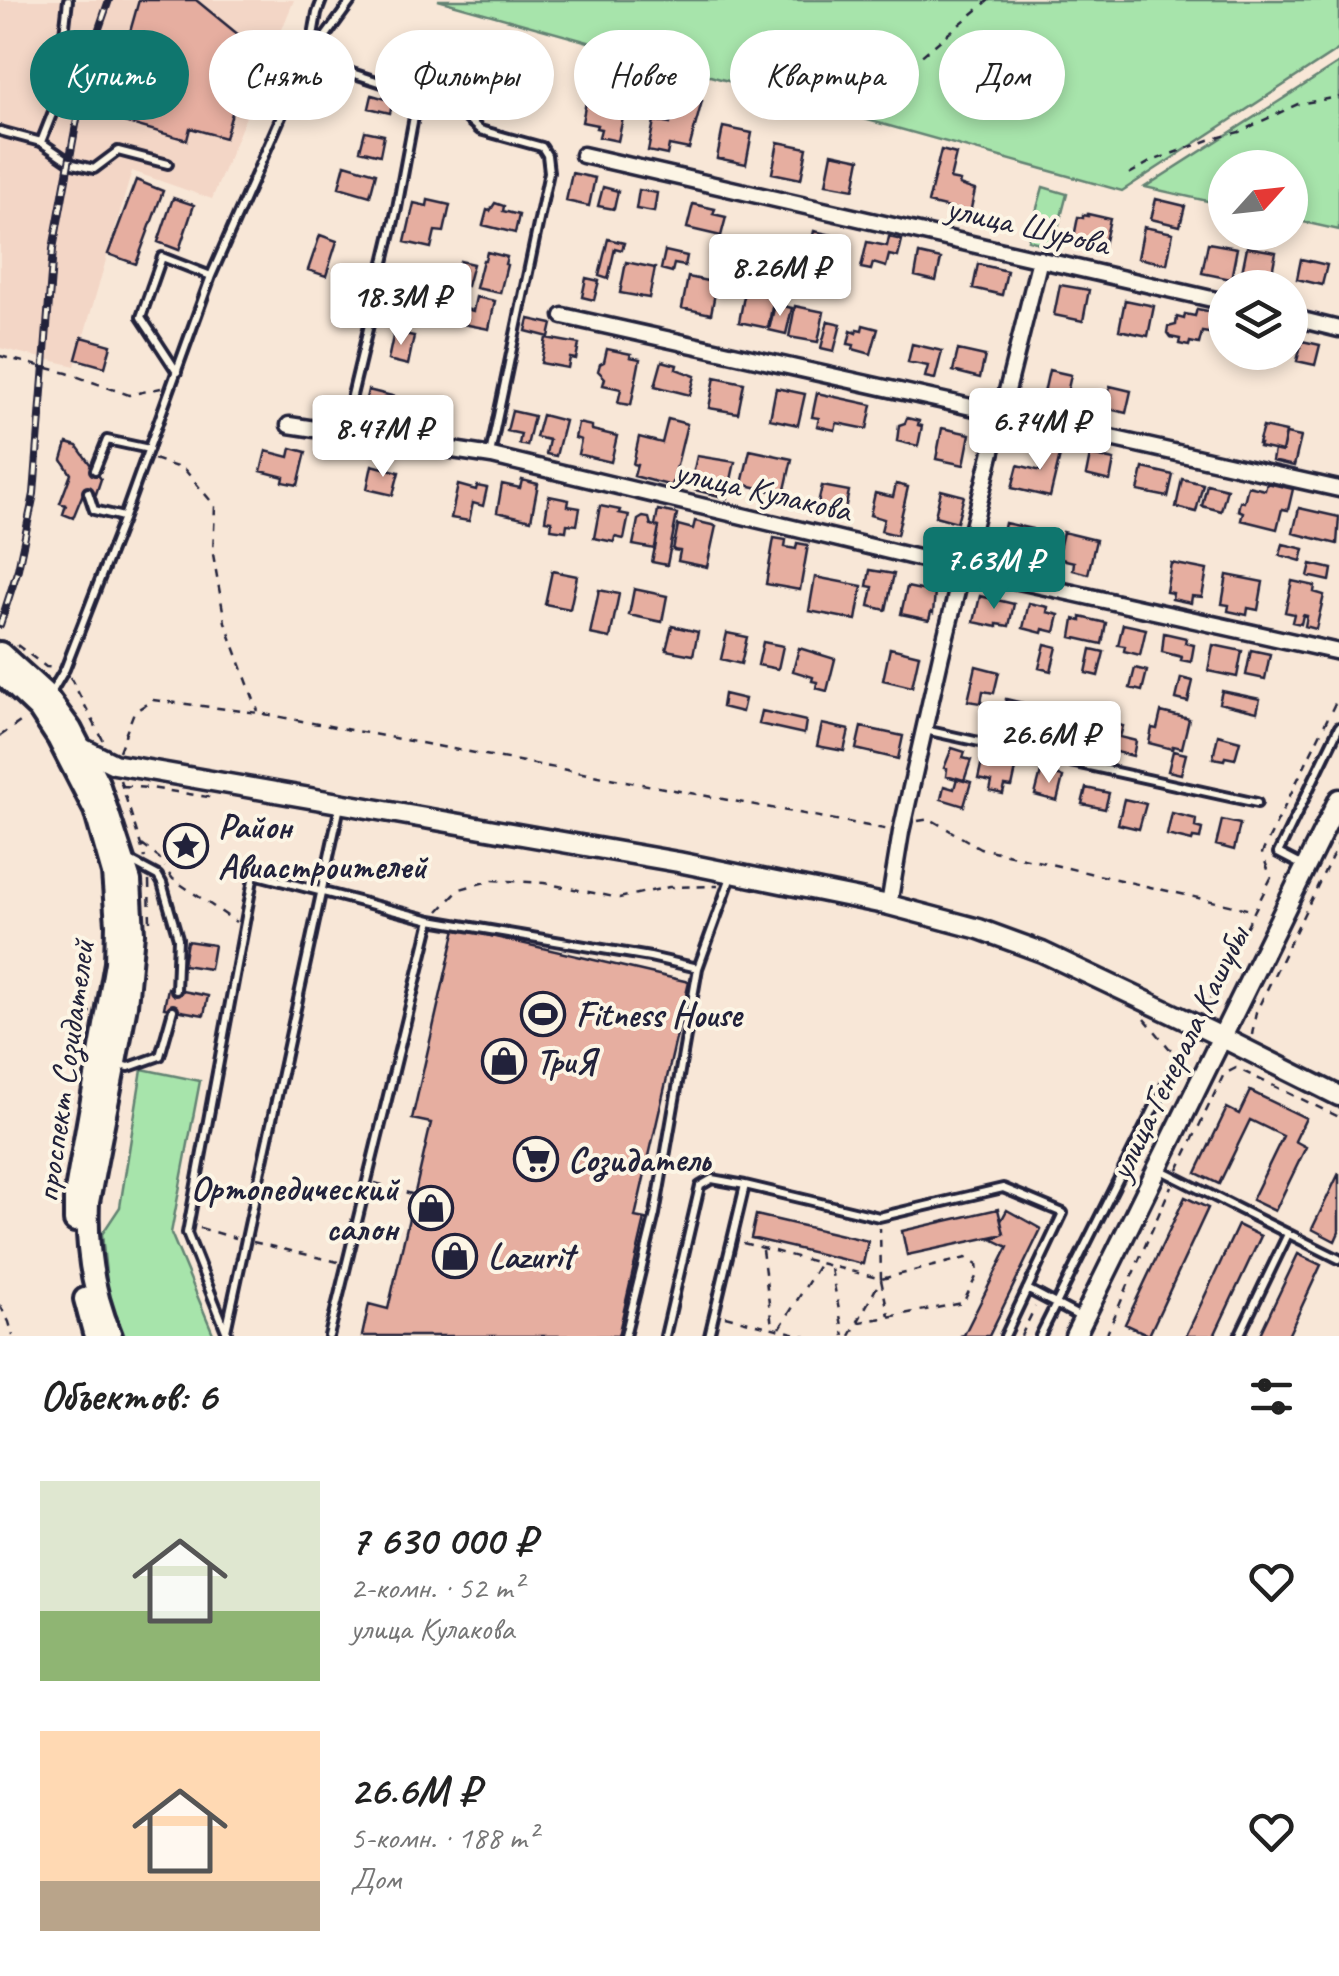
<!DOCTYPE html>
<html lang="ru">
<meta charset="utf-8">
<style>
body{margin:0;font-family:Caveat,sans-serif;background:#f6f6f6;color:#222;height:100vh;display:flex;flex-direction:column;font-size:38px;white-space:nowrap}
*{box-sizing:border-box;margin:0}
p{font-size:32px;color:#767676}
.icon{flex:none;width:55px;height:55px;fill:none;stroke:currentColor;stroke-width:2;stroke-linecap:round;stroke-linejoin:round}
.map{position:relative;height:1336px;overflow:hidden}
.drawer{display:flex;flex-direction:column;background:#fff;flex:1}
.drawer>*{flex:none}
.banner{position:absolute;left:30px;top:30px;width:1280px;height:90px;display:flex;gap:20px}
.needle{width:65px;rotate:63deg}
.fabs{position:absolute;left:1208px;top:150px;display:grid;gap:20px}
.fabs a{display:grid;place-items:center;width:100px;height:100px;border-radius:50%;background:#fff;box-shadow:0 5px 15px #0003;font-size:50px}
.price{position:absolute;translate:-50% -85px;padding:0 22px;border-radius:10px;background:#fff;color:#222;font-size:32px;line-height:65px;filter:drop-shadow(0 2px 5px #0008)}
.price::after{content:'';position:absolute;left:50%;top:60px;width:30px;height:22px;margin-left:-15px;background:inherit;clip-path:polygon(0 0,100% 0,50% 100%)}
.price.current{background:#0f766e;color:#fff}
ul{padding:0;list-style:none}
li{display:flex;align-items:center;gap:30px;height:250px;padding:0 40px}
li span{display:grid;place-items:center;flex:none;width:280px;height:200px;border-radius:0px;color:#555}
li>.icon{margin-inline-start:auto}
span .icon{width:120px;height:120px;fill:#fffc;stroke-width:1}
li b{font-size:42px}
h2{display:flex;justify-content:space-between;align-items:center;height:120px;padding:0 40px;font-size:42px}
.chip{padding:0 35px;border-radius:45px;background:#fff;box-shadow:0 5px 15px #0003;font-size:35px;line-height:90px}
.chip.current{background:#0f766e;color:#fff}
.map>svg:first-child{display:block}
</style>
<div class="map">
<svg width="1339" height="1336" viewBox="0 0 1339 1336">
<rect width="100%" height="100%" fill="#f8e7d7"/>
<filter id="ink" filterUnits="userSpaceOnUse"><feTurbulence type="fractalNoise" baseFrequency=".01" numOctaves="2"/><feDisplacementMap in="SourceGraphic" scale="20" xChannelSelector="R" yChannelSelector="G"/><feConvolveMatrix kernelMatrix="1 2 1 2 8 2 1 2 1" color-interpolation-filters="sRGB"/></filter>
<g filter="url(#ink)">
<path fill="#f3d6c6" d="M0,0H294L212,199L132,171L75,366L0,348Z"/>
<path fill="#a7e4ab" stroke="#648373" stroke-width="2.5" d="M438,0H1339V49L1122,191Z
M1339,63V230L1290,219V168H1225V205L1145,187Z
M1043,187L1067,194L1053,247L1028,240Z
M142,1069L200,1081L171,1233L214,1336H123L108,1294L102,1234L120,1207Z"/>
<path fill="#e6aea0" stroke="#22223b" stroke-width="2.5" d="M139,0H196L251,45L225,138L190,128L187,140L106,117Z
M603,83L614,85L609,110L624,113L618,141L599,137L601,129L596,128L597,125L582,122L588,92L601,94Z
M372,95L393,101L390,113L369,108Z
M693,99L702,101L689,149L669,145L667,155L648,151L654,121L670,124L674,101L692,105Z
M723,127L752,133L746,164L717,158Z
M365,131L384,135L380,155L360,150Z
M778,142L807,148L801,179L772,173Z
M941,150L956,154L950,179L960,181L959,185L975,190L970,213L928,203Z
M832,153L860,159L854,189L826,184Z
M345,164L376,173L370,196L339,187Z
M572,173L595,178L589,206L566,201Z
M136,180L163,191L136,264L108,254Z
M603,187L618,191L614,209L598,206Z
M639,190L657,193L654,212L636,209Z
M173,198L194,205L179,250L158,242Z
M1156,199L1185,206L1180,226L1151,219Z
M428,200L450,205L444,232L435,231L431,248L405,242L414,203L427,206Z
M495,203L504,206L503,211L519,215L515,233L483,225L487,210L490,211Z
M693,204L715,209L713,214L726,217L721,236L687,228Z
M1088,214L1110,219L1104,245L1074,237L1078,217L1083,218V215L1088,216Z
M1144,227L1173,233L1167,264L1138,258Z
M814,231L832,235L829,252L810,248Z
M320,235L337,241L326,276L308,270Z
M889,237L902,240L898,257L889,255L886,267L873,263L871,270L861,268L867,242L887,246Z
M608,239L624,243L622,250L615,248L608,279L599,276Z
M1208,243L1237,248L1231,279L1202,273Z
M756,244L771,247L770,254L781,257L779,269L741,261L744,247L755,249Z
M1247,247L1276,252L1270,283L1241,277Z
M665,251L687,256L685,266L674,264L672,272L661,269Z
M487,252L507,257L505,264L507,265L500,293L476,288L483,260H485Z
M919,254L941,259L936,281L915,276Z
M1301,259L1327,265L1322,285L1297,279Z
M460,261L473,264L467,286L455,283Z
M626,262L655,268L649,298L620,293Z
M978,264L1007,271L1002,295L973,288Z
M353,272L365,276L359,297L347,293Z
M688,277L717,283L711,314L682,308Z
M586,278L599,281L594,300L582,297Z
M1060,285L1089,290L1083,321L1054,315Z
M745,291L774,297L768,328L739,322Z
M476,297L495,301L489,329L463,324L466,309L473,311Z
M1125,300L1154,306L1148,336L1119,330Z
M775,304L792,308L786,334L769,330Z
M795,306L824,312L818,342L789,337Z
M1197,309L1213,312L1209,333L1202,332L1199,344L1190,342L1189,346L1179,344L1180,339L1170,337L1167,333L1168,327L1176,325L1177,317L1184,319L1185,314L1195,316Z
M529,319L552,324L549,337L526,331Z
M828,321L841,324L834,351L821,348Z
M863,325L878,329L871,354L853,349L854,345L848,344L851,331L856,333L857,329L862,330Z
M394,332L414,336L408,365L388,360Z
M82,337L111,345L105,367L76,359Z
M546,338L579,344L576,359L570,358L568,368L541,363Z
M1302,341L1320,345L1315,365L1297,361Z
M912,344L942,351L935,379L925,377L928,366L908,362Z
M607,349L631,354L630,357L640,359L631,405L618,403L621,389L603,385L605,378L598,371L600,364L604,362Z
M958,350L985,356L980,378L953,371Z
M662,361L677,365L676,369L695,376L690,395L655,386Z
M1049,370L1071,375L1066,398L1044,393Z
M715,377L744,383L738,413L709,408Z
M1110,386L1131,391L1126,413L1105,408Z
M776,388L805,394L798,425L770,419Z
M368,390L400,398L395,419L363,412Z
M817,393L872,405L867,429L837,423L835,430L817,426L819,418L812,417Z
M512,411L534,416L527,446L519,444L521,434L507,431Z
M542,415L565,421L556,456L546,454L549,440L536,437Z
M907,418L919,421L918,425L922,426L918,446L897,441L899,425L905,423Z
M668,419L687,424L672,486L634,476L637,465L633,464L639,437L662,443Z
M578,423L592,426V430L617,436L611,462L578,454L581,440L575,438Z
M1263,427L1286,432L1282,452L1259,447L1260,444H1258Z
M942,428L970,434L964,465L936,459Z
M1286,434L1301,437L1294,466L1272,461L1274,450L1282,452Z
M1048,441L1059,444V446L1062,447L1050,497L1012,488L1018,465L1041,471Z
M67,443L77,446L101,479L96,494L84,491L73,518L63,514L66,505L60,503L71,474L62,460Z
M291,448L306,452L298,485L283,482L284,477L261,471L266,451L289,457Z
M750,450L792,459L784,494L742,484Z
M1090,455L1114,460L1110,481L1086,475Z
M697,456L735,462L727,498L695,490L696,484L691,483Z
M372,465L399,472L393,495L367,489Z
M1143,468L1173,475L1168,497L1138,491Z
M1182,479L1203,484L1196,512L1176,507Z
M522,480L538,484L531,520L497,512L502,484L520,488Z
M1267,483L1293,489L1288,510L1282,509L1277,529L1241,520L1243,512L1238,510L1240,501L1244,502L1248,486L1265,490Z
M896,484L908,487L897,535L881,531L884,519L870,515L875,493L893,497Z
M1207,484L1227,489L1221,511L1202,506Z
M458,485L476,490L477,486L487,488L483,506L473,503L469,521L451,518Z
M822,486L849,491L844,514L817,508Z
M941,490L964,496L957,522L935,516Z
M549,496L569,500L568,506L580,508L577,525L567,524L566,531L551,529L552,521L545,520Z
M600,506L620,510L619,513L629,515L624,539L615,537L614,542L594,538Z
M1299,508L1339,517L1337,544L1293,533Z
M658,510L677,514L667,565L652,562L659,527L655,526Z
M643,517L649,518L651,525L659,527L655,549L633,545L638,520Z
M695,521L716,526L707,567L678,561L680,551L673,550L678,525L693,529Z
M1005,523L1032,529L1028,549L1013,546L1009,549L1003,548L1001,542Z
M1063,532L1096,540L1088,574L1073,570L1074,562L1057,558Z
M774,538L786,540L785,547L796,549L797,543L808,545L800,590L766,584Z
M1283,544L1304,549L1301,561L1280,555Z
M1171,563L1207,570L1202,597L1192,596L1191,603L1172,599L1173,593L1166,592Z
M1311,564L1332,569L1330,581L1308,576Z
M870,570L894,574L886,610L869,606L873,587L867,586Z
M552,571L577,576L570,609L545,604Z
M1227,575L1263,582L1258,610L1248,608L1247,615L1228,611L1229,605L1222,604Z
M815,577L862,586L856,620L809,611Z
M1292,581L1315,586L1314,592L1324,595L1316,629L1305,626L1307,616L1303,615L1301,624L1292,622L1294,614L1285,612Z
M907,587L935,593L933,613L931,612L929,620L901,614Z
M634,589L667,596L662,622L629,615Z
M599,590L619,594L610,638L590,634Z
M980,596L1014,604L1009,626L997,624V627L974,622Z
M1029,603L1048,607L1047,612L1059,615L1055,632L1043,629L1042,633L1023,628Z
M1081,617L1106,623L1102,644L1071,637L1074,619L1081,621Z
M1123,624L1146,629L1140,655L1124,651L1125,646L1118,645Z
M672,626L698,632L693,655L666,650Z
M727,633L747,637L741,664L721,659Z
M1164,633L1186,638L1185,643L1194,645L1191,662L1181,660L1182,657L1162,652Z
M763,642L783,646L778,669L758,665Z
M1045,644L1057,647L1051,671L1039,668Z
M1213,645L1242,651L1237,677L1208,671Z
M799,648L835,659L827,691L816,688L817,682L812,681L813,677L793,671Z
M890,648L919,655L912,687L883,680Z
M1091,649L1104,652L1098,676L1086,673Z
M1251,650L1270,654L1265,679L1246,675Z
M976,666L999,672L994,693L983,691L981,703L968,701Z
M1135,668L1147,671L1142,691L1130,688Z
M1181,678L1193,681L1188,702L1176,699Z
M1222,691L1260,699L1257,712L1219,703Z
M724,694L745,699L742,712L722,707Z
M1006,699L1035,706L1030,727L1001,720Z
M762,711L806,721L804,734L759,724Z
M1161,712L1189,719L1182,748L1173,746L1172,749L1149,743L1152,728L1157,729Z
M1105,721L1123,726L1120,737L1136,741L1133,756L1108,750L1109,746L1099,744Z
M822,724L849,730L844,751L817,746Z
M861,727L903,736L898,759L856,749Z
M1218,735L1240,741L1235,759L1225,757L1224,760L1213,758Z
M952,748L965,752L963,758L971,760L964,781L946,776L947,769L944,768Z
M1173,751L1186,754L1181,774L1168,771Z
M982,761L1016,769L1012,787L1005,786L1003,794L990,791L992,782L978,779Z
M1041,772L1063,777L1057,801L1035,795Z
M957,778L971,782L964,806L941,799L944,786L954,789Z
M1086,788L1109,793L1105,809L1082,804Z
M1124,799L1146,804L1139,829L1118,824Z
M1172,813L1196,819L1195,827L1202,829L1200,839L1193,838L1192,841L1167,835Z
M1222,820L1240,824L1234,850L1216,845Z
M456,928L689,982L635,1217L645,1219L618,1336H362L369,1304L388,1309L431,1123L412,1119Z
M187,941L214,945L210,969L183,965Z
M168,988L208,996L204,1015L164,1008Z
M1250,1091L1306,1118L1295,1141L1306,1147L1275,1211L1252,1200L1283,1136L1250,1120L1219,1184L1196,1173L1227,1108L1239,1114Z
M1339,1173V1232L1335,1241L1312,1229Z
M1185,1197L1208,1208L1149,1335L1125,1324Z
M998,1209L1004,1234L907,1255L902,1231Z
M1007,1210L1041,1229L989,1336H960L964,1335L1008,1247L992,1239L1004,1234L1001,1221Z
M756,1215L868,1241L863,1264L751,1238Z
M1238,1225L1261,1236L1214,1336H1186Z
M1298,1254L1321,1265L1288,1336H1259Z"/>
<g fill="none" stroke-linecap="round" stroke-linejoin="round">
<defs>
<path id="service" d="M322,0L317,13L309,59L453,106L480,130L542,147L547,155L549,172L490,454
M0,131L41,142L56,104L68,0
M41,142L73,164L94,169L118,151L168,164
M177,372L141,317L162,257L211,276
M343,433L397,208L418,95
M95,470L107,440L149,449
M88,492L94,510L123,517
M51,693L65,669L124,517L211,276L302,69L352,0
M925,730L1257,803
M130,861L158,876L162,883L178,938L176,990
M1305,867L1278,853L1339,727
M698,968L732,874
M121,1065L129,1067L160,1056L173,1010
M1161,1170L1339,1259
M745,1185L879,1217L1003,1188L1063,1213L1005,1336
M1027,1289L1082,1318
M226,1331L340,806
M228,1336L187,1233L254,874L431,920L650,957L698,968L655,1214L625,1336
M329,1336L431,920
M665,1336L700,1186L712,1179L745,1185L709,1336
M1040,1336L1173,1070
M1239,1336L1288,1234"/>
<path id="minor" d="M583,155L1225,302
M563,316L1339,489
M1290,317L1339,329
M289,425L492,456L964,569L1339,652
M889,905L901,832L941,655L1040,259"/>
<path id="tertiary" d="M80,747L114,764L678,862L889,905L979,929L1042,952L1211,1032L1339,1096
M1075,1336L1339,799"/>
<path id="secondary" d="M0,653L44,693L71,730L98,783L130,881L133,933L126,1005L88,1202C86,1248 93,1294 111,1336
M0,672L39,709L58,738L95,810L113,873L117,924L116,963L75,1197V1221
M85,1299L95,1336"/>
</defs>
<use href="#service" stroke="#22223b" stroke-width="14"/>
<use href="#minor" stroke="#22223b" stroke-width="21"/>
<use href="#tertiary" stroke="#22223b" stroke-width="25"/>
<use href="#secondary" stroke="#22223b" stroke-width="28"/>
<path stroke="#22223b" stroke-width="2.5" stroke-dasharray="8 8" stroke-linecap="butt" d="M828,114L878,92L989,0
M1129,174L1152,161L1209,140L1239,132L1298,104L1339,97
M0,356L67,373L129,395L161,388
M154,459L185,470L215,506L213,554L225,622L258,711
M17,645L46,667L57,668
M70,677L103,740
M0,736L23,720
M119,751L134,712L153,700L259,713L890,830
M120,780L145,858
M122,786L150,788L215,798
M918,821L930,819L980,848L1251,910
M142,845L159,858L165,867
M169,874L173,879L236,922
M149,881L150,923
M439,911L460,889L493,880L544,883L619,898L669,887L718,886
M1203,1013L1271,878L1262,853L1339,695
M1145,1019L1169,1048L1191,1059
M1252,1035L1256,1012L1339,842
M1180,1052L1189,1038
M76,1078L80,1036L90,1011
M1178,1170L1224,1074L1236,1068L1339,1117
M375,1183L415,1195
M200,1228L236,1238
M253,1242L338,1262
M743,1243L881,1279L966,1258L977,1265L978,1273L963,1303L855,1323
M762,1250L772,1326
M831,1269L844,1336
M881,1280L889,1316
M0,1305L9,1322L13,1336
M725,1316L805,1336
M780,1328L820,1263
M850,1336L881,1279L880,1228
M1021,1336L1035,1307
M1106,1336L1171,1186"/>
<use href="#service" stroke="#fcf5e5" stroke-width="6"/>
<use href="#minor" stroke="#fcf5e5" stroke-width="14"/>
<use href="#tertiary" stroke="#fcf5e5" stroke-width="18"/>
<use href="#secondary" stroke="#fcf5e5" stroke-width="20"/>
<defs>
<path id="rail" d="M0,625L18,569L34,494L53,249L88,60L109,0"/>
</defs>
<use href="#rail" stroke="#22223b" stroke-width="8"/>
<use href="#rail" stroke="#fcf5e5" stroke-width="4" stroke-dasharray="11" stroke-linecap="butt"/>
</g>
</g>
<defs>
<symbol id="sight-ring" viewBox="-11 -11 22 22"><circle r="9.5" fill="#fcf5e5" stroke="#22223b" stroke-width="1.5"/><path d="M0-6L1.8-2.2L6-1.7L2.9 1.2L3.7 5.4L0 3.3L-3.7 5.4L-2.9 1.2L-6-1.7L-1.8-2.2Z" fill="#22223b"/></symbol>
<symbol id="stadium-ring" viewBox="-11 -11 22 22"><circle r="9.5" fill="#fcf5e5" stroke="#22223b" stroke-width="1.5"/><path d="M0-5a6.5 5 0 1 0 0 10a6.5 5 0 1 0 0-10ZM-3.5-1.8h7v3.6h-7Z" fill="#22223b"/></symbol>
<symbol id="shop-ring" viewBox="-11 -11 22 22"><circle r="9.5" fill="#fcf5e5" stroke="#22223b" stroke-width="1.5"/><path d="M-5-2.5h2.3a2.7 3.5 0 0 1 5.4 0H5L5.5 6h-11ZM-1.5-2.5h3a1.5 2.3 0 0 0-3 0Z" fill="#22223b"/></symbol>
<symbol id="supermarket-ring" viewBox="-11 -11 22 22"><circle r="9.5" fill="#fcf5e5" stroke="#22223b" stroke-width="1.5"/><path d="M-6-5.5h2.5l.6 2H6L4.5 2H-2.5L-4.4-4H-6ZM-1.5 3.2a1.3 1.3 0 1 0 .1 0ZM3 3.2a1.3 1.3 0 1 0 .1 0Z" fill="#22223b"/></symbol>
</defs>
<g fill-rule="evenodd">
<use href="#sight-ring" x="161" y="821" width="50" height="50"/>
<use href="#stadium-ring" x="518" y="989" width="50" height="50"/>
<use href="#shop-ring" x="479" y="1036" width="50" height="50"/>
<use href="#supermarket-ring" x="511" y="1134" width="50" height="50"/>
<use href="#shop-ring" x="406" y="1183" width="50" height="50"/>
<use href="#shop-ring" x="430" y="1231" width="50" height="50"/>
</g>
<g text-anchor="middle" stroke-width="8" stroke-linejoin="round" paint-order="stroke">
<g font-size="35" fill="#22223b" stroke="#fcf5e5">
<text transform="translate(1028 225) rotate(13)" y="12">улица Шурова</text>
<text transform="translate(763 490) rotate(13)" y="12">улица Кулакова</text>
<text transform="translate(1178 1053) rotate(-64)" y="12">улица Генерала Кашубы</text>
<text transform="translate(64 1071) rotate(-82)" y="12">проспект Созидателей</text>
</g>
<g font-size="35" font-weight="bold" fill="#22223b" stroke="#fcf5e5" text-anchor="start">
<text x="218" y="838">Район<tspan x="218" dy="40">Авиастроителей</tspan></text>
<text x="576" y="1026">Fitness House</text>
<text x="536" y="1073">ТриЯ</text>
<text x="568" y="1171">Созидатель</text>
<text x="398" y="1200" text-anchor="end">Ортопедический<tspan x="398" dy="40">салон</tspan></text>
<text x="488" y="1268">Lazurit</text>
</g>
</g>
</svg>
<div class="fabs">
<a><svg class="needle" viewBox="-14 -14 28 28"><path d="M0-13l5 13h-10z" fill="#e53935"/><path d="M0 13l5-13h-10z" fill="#767676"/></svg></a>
<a><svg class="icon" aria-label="layers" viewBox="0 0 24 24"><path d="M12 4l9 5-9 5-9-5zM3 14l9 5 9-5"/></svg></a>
</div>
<b class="price" style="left:780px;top:319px">8.26M ₽</b>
<b class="price" style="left:401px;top:348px">18.3M ₽</b>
<b class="price" style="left:1040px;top:473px">6.74M ₽</b>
<b class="price" style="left:383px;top:480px">8.47M ₽</b>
<b class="price current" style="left:994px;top:612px">7.63M ₽</b>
<b class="price" style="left:1049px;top:786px">26.6M ₽</b>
<div class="banner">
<a class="chip current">Купить</a>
<a class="chip">Снять</a>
<a class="chip">Фильтры</a>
<a class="chip">Новое</a>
<a class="chip">Квартира</a>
<a class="chip">Дом</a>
</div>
</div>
<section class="drawer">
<h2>Объектов: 6<svg class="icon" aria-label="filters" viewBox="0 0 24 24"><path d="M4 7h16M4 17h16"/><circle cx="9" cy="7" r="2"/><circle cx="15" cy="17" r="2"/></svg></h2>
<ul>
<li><span style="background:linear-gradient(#dfe7d0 65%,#8fb573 0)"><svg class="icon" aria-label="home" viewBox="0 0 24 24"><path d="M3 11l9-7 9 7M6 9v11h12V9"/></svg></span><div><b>7 630 000 ₽</b><p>2-комн. · 52 m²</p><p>улица Кулакова</p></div><svg class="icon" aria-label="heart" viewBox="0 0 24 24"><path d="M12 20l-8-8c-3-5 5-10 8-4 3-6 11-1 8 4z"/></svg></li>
<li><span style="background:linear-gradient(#ffd9b3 75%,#b9a48a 0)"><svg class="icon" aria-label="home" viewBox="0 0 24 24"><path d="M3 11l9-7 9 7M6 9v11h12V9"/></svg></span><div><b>26.6M ₽</b><p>5-комн. · 188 m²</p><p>Дом</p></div><svg class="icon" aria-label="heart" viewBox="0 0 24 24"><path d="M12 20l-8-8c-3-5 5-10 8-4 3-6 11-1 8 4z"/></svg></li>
</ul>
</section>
